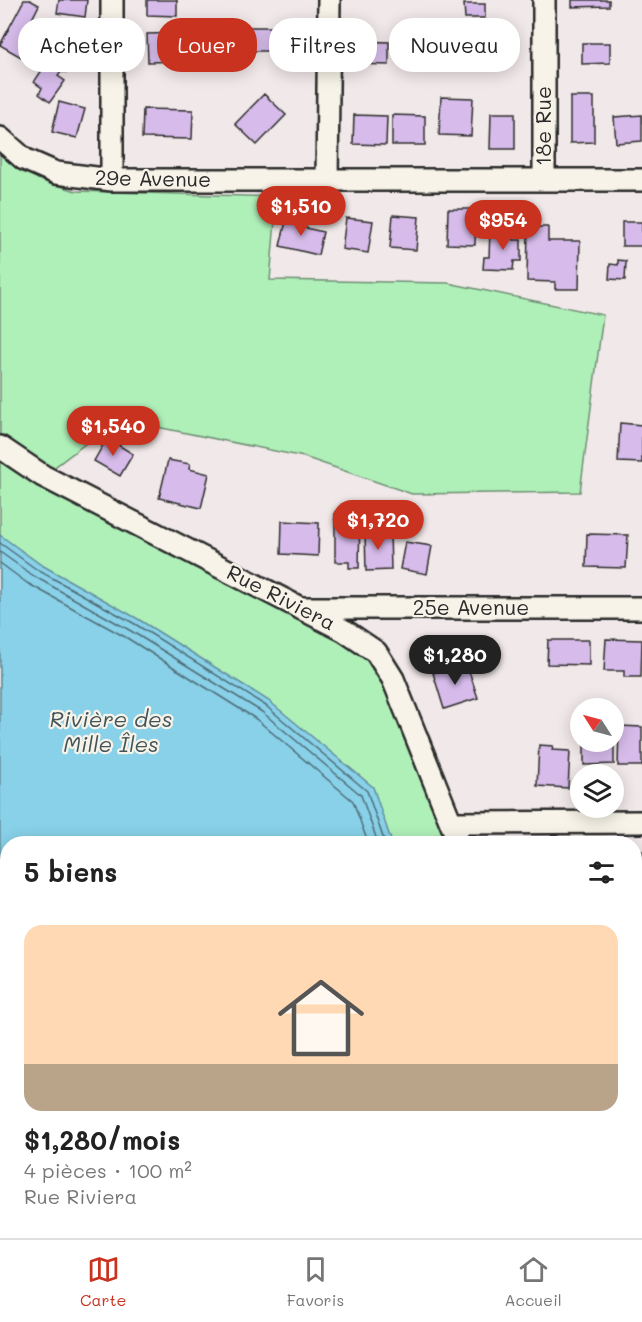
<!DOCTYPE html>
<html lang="fr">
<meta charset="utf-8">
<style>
body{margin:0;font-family:Mali,sans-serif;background:#f6f6f6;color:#222;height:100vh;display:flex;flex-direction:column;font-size:22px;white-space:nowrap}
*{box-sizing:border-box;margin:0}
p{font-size:20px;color:#767676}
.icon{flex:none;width:33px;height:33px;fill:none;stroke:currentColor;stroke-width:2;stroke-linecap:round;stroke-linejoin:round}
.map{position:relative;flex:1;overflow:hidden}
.side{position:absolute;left:0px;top:836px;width:642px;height:404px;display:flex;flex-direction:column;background:#fff;border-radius:24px 24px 0 0;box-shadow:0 3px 15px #0003}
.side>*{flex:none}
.banner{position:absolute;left:18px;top:18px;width:606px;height:54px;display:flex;gap:12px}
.needle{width:39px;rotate:306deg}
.buttons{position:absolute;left:570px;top:698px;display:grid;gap:12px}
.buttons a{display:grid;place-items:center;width:54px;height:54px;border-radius:50%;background:#fff;box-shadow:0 3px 15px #0003;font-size:30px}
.price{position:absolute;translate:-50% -51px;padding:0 14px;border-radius:21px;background:#c8321e;color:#fff;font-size:20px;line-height:39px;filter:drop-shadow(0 2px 3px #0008)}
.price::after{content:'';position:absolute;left:50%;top:36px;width:18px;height:14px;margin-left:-9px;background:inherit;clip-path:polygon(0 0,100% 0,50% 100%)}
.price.active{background:#222;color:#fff}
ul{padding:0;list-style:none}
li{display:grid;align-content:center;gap:12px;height:318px;padding:0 24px}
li+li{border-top:2px solid #e0e0e0}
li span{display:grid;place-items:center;height:186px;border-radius:18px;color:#555}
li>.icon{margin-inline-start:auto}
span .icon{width:108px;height:108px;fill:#fffc;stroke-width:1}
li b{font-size:26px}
h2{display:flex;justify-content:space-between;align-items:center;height:72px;padding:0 24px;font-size:26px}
.tag{padding:0 21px;border-radius:24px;background:#fff;box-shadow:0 3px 15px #0003;font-size:21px;line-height:54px}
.tag.active{background:#c8321e;color:#fff}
.tabs{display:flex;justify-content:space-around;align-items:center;height:84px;border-top:2px solid #e0e0e0;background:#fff;font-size:16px;color:#767676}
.tabs a{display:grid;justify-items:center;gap:3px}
.tabs .active{color:#c8321e}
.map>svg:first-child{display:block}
</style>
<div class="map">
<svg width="642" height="1238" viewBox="0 0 642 1238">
<rect width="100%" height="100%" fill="#f1e8e9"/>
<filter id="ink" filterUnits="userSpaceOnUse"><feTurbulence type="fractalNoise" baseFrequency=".0167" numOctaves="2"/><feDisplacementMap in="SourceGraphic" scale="12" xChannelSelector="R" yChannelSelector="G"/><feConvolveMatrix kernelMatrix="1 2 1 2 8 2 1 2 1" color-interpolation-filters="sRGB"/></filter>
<g filter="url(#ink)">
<path fill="#aff0b9" stroke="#6d8e72" stroke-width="1.5" d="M0,148L38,179L76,191L277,197L270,280L448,283L603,315L580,492L412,494L304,457L118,419L43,476L376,652L458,843H8L7,1091L0,1080Z
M93,1232H264L262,1238H97Z"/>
<path fill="#88d1e9" stroke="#638f9d" stroke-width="1.5" d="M0,535L40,564L138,619L269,701L373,787L392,843H8L7,900L0,890Z
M0,1080L7,1091L8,1232H93L97,1238H0Z
M264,1232H602L610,1238H262Z"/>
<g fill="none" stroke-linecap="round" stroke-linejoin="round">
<path stroke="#506d77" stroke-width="1.5" d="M0,543L36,569L135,624L266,706L367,791L385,843
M0,552L32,575L131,631L262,712L361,795L378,843
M0,563L27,583L127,638L256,719L353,801L368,843"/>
</g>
<path fill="#d7bceb" stroke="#2b2b2b" stroke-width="1.5" d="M24,0H30L39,5L32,19L39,23L21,57L0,45Z
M59,0H87L85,17L57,13Z
M147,0H177V16L147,15Z
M572,0H609V6L572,7Z
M464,4H485V18H465Z
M245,27H280V51H245Z
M52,33L82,37L80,54L50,50Z
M185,33V61L148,62L147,34Z
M354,41L389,42V65L353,64Z
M582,43H610V63L582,64Z
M52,55L78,57L76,72H61L58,76L65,81L50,102L39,94L42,88L34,82Z
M264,94L286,115L257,145L235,124Z
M441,97L473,98L471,136L439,135Z
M570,97H594V142L570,143Z
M59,102L85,109L77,138L52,132Z
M143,109L193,110L192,139L142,138Z
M491,113H515V149H490Z
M354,115L387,116L386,145L353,144Z
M392,115L425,116V145H392Z
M642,115V141L616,143L614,117Z
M448,209H476L475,245L447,244Z
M393,215L419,217L416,250L390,248Z
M287,217L304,220L302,227L323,232L318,255L280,246Z
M346,218L373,221L368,253L342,249Z
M622,222H642V246H622Z
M528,227H548V241H580L579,289H555V282L527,281Z
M490,230L514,231L513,240H521V261H514L513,270L483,269L484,257H489Z
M618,260L626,261L625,280L609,279L610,264L618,265Z
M620,423L642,425V463L618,462Z
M107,438L133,454L120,476L94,461Z
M168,460L190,464L189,469L209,474L201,508L159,498Z
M335,512L360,513L359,568H349V562H335Z
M282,521L319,523L318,556L281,554Z
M390,531L391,570L366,571L365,532Z
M587,534L628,535L626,568L586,567Z
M405,542L432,546L427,574L400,569Z
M606,639L642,640L641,677H624V671H604Z
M548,640H589V665L547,664Z
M466,662L478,698L444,709L433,673Z
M619,726L642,727V766H618Z
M614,737V764L584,765V743L614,741Z
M539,745L553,746L552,750L570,751L568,788L537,786Z
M634,851H642V888H634Z
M634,928H642V953H634Z
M634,975H637V1008H634Z
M634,1079L642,1095V1098L634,1101Z
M635,1144H642V1172L636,1173Z
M156,1232H179L178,1238H155Z"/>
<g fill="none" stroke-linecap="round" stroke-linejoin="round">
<defs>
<path id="minor" d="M112,0V180
M544,0V180
M0,138L24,159L56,173L112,180H642
M327,180L329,0
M0,447L43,476L345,631L376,652L393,679L459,843
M304,608H642
M452,823L642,822
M634,1036H642"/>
</defs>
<use href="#minor" stroke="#2b2b2b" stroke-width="26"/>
<use href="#minor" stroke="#f7f3e8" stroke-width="21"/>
</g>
</g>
<g text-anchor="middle" stroke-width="4.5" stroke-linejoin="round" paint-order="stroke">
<g font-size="21" fill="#2b2b2b" stroke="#f7f3e8">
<text transform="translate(544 126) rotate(-90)" y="7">18e Rue</text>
<text transform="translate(153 179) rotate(1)" y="7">29e Avenue</text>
<text transform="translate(281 598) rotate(27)" y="7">Rue Riviera</text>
<text x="471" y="615">25e Avenue</text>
</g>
<g font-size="22" font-style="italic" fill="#42545a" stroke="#f7f3e8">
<text x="111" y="727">Rivière des<tspan x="111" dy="25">Mille Îles</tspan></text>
</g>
</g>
</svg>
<div class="buttons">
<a><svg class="needle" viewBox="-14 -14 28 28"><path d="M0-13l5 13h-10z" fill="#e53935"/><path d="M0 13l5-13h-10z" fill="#767676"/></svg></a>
<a><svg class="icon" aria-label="layers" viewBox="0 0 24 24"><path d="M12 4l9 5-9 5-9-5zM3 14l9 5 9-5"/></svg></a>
</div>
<b class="price" style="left:301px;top:237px">$1,510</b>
<b class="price" style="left:503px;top:251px">$954</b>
<b class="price" style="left:113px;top:457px">$1,540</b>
<b class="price" style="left:378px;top:551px">$1,720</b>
<b class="price active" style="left:455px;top:686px">$1,280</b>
<div class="banner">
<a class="tag">Acheter</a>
<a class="tag active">Louer</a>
<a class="tag">Filtres</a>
<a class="tag">Nouveau</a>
</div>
<section class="side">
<h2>5 biens<svg class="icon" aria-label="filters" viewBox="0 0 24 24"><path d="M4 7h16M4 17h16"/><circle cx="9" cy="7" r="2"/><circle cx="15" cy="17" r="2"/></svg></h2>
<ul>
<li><span style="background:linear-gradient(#ffd9b3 75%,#b9a48a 0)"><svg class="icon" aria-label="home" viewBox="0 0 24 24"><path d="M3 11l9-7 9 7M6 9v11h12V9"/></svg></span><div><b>$1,280/mois</b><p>4 pièces · 100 m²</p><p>Rue Riviera</p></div></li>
</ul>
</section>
</div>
<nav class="tabs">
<a class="active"><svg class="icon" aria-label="map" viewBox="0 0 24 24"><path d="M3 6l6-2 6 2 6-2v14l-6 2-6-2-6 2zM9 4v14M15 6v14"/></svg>Carte</a>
<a><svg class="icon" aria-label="saved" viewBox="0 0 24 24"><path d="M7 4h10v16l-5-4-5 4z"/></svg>Favoris</a>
<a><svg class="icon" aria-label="home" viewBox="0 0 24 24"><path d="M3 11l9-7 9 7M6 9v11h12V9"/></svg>Accueil</a>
</nav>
